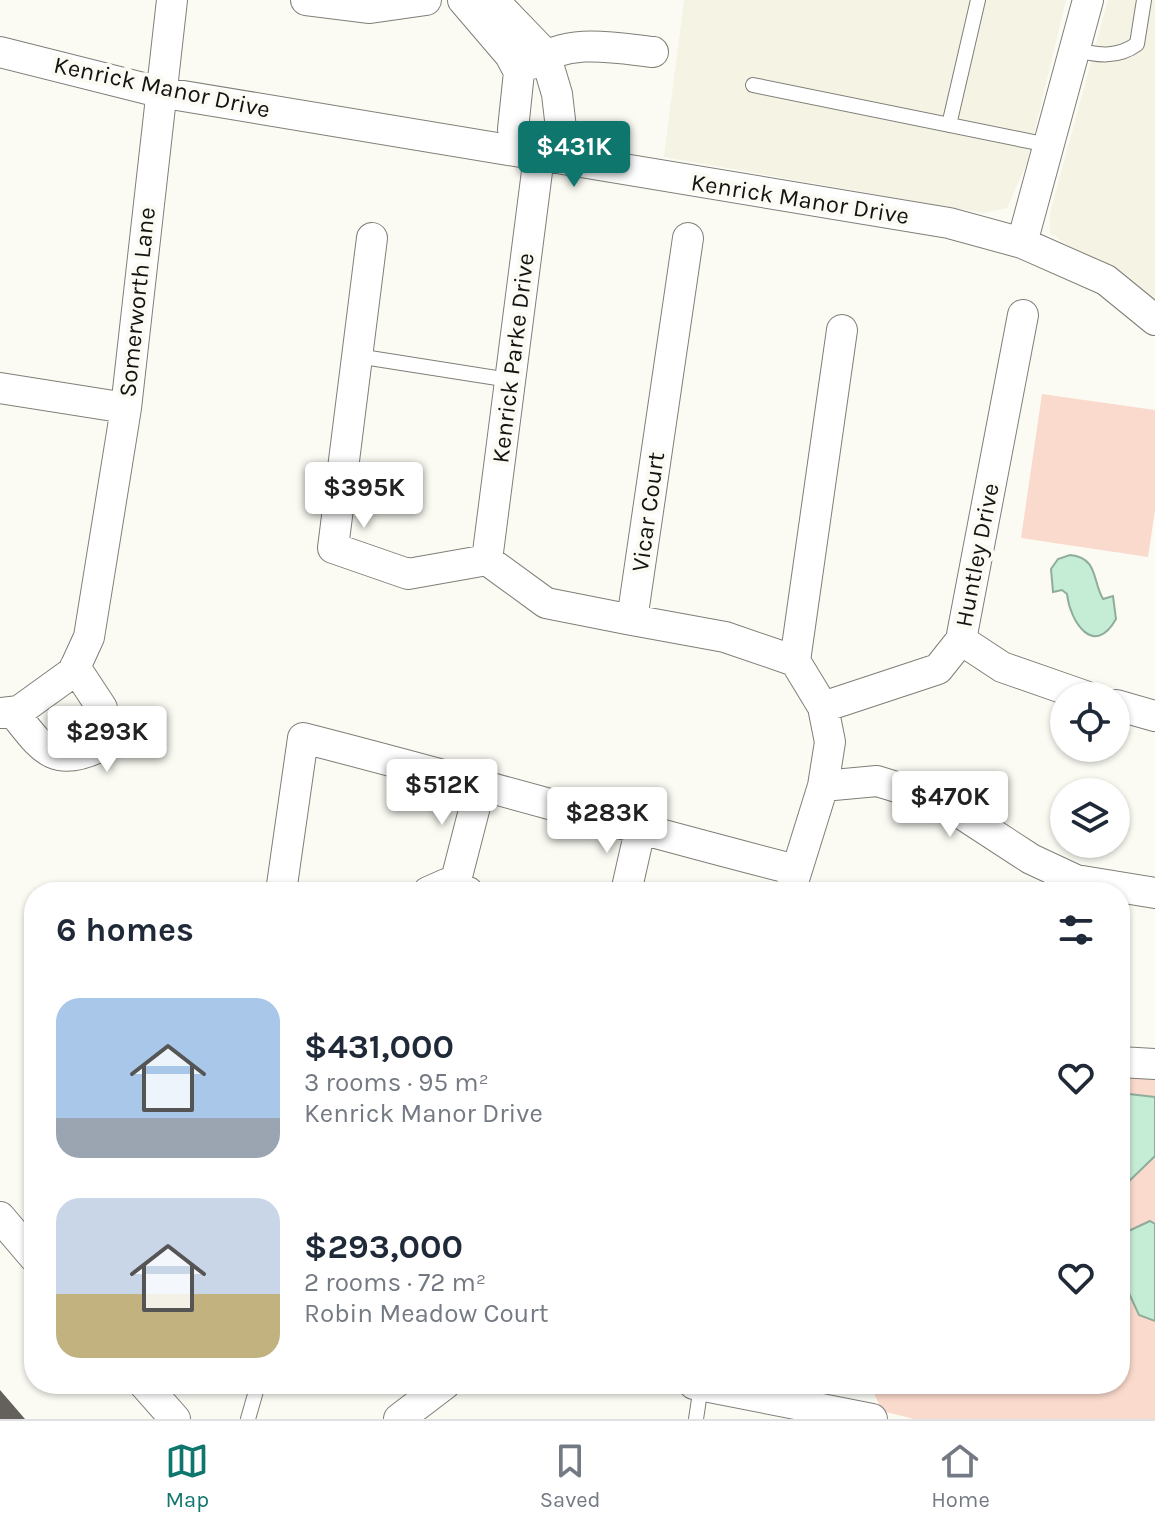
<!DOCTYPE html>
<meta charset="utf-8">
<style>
body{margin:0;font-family:Karla,sans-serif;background:#f2f2f3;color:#1f2937;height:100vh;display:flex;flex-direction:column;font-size:30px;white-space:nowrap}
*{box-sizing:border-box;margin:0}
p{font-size:26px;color:#747a83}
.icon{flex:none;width:44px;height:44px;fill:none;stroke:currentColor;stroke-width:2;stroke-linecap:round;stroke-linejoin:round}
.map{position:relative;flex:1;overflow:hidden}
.details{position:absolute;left:24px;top:882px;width:1106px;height:512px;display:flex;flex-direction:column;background:#fff;border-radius:32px;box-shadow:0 2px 6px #0004}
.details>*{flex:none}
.controls{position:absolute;left:1050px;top:682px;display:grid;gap:16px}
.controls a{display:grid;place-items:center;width:80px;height:80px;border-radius:50%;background:#fff;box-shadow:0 2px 6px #0004;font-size:40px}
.price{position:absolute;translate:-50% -68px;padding:0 18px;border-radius:8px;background:#fff;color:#222;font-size:26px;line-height:52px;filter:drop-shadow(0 2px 4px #0008)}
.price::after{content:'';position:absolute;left:50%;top:48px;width:24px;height:18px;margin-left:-12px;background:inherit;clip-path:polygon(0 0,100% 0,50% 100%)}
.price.active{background:#0f766e;color:#fff}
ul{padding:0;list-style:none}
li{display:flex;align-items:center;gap:24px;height:200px;padding:0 32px}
li span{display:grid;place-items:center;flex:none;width:224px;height:160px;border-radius:24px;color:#555}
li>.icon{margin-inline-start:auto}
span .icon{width:96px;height:96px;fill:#fffc;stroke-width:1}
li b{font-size:34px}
h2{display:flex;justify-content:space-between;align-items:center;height:96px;padding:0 32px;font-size:34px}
.menu{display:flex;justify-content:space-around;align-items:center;height:112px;border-top:2px solid #e0e1e3;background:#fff;font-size:22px;color:#747a83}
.menu a{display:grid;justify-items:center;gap:4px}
.menu .active{color:#0f766e}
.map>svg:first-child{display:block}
</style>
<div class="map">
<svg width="1155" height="1419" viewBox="0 0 1155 1419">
<rect width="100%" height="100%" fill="#fbfbf4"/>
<path fill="#f4f3e4" d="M684,0H1066L1027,163L1007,208L983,213L664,157Z
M1108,0H1155V302L1050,233V213Z"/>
<path fill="#fadacc" d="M1042,394L1155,410V510L1148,557L1021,538Z
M1120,1075L1155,1077V1097L1120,1093Z
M1155,1156V1224L1150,1221L1123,1234L1121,1276L1139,1315L1155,1321V1419H914L882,1411L870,1384H1120V1190Z"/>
<path fill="#c5edd6" stroke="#90ac9b" stroke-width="2" d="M1070,555C1099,558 1092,581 1103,599L1113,596L1116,619C1094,658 1070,622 1067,594L1062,590L1053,592L1051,569L1058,559Z
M1120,1093L1155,1097V1156L1120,1190Z
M1150,1221L1155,1224V1321L1139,1315L1121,1276L1122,1234Z"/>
<path fill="#64605b" d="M0,1390L25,1419H0Z"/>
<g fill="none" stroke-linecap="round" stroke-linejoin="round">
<defs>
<path id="service" d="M1074,49C1097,56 1118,58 1137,44L1144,0
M753,85L1048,145
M949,125L978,0
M357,356L510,380
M248,1419L258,1384
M696,1419L701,1386"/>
<path id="minor" d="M306,0L370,8L426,0
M463,0L510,55L519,72L513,129L539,156L562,137L557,94L545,54L493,0
M0,52L159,92L949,223L1022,243L1106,280L1155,320
M531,64C569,38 610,47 653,52
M372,238L333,548L408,574L487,560L546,603L632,620
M688,238L632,620L725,637L795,661L823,707L830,742L823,786L790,892
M1022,243L1088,0
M0,388L126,408
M487,560L539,156
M961,640L1002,667L1085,696
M795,661L842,330
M1116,705L1155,716
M823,707L938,669L961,640L1023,315
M13,712C42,748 53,770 101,746L102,708L75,667
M0,713L19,711L73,672L89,637L126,408L172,0
M823,786L877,781L942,801L1031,859L1076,880L1155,893
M455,884L481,783
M281,892L303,738C468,780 631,828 796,870
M428,892L446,884L468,892
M626,892L640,830
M1120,1062L1155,1064
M0,1217L34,1257
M144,1384L175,1419
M694,1384L872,1419
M399,1419L445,1384"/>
</defs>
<use href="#service" stroke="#7f7f78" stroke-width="16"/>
<use href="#minor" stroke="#7f7f78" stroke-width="32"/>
<use href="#service" stroke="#fff" stroke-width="14"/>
<use href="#minor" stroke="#fff" stroke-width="30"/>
</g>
<g text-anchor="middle" stroke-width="8" stroke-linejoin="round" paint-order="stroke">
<g font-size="24" fill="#131311" stroke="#fbfbf4">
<text transform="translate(162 87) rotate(12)" y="8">Kenrick Manor Drive</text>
<text transform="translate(800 199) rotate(9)" y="8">Kenrick Manor Drive</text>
<text transform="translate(137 302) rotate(-84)" y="8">Somerworth Lane</text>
<text transform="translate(513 358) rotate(-83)" y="8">Kenrick Parke Drive</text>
<text transform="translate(648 512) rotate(-82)" y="8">Vicar Court</text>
<text transform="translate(977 555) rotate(-79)" y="8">Huntley Drive</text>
</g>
</g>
</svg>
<div class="controls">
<a><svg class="icon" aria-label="locate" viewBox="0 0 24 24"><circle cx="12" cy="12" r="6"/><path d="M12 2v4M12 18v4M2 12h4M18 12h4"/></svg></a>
<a><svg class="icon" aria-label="layers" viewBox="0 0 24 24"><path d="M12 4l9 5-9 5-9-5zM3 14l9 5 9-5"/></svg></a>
</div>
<b class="price active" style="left:574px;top:189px">$431K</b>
<b class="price" style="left:364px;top:530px">$395K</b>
<b class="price" style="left:107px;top:774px">$293K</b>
<b class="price" style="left:442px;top:827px">$512K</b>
<b class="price" style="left:950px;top:839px">$470K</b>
<b class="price" style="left:607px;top:855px">$283K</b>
<section class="details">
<h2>6 homes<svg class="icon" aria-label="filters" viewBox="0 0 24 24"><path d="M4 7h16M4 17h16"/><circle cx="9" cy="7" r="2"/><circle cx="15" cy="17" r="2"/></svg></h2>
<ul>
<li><span style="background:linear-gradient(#a9c7e8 75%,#9aa5b1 0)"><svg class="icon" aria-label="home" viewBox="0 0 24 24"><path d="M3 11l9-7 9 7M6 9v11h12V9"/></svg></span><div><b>$431,000</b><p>3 rooms · 95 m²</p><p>Kenrick Manor Drive</p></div><svg class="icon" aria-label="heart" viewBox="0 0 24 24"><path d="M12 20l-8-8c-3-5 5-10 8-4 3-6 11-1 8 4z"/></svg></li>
<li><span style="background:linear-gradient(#c9d6e8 60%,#c2b280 0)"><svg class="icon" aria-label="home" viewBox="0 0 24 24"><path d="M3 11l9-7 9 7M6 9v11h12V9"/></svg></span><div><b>$293,000</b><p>2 rooms · 72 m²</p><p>Robin Meadow Court</p></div><svg class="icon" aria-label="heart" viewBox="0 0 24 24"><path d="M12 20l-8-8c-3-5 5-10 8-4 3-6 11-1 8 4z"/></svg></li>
</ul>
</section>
</div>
<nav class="menu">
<a class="active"><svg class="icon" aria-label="map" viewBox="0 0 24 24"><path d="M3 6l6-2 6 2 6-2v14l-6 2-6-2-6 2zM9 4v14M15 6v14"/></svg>Map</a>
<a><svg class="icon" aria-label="saved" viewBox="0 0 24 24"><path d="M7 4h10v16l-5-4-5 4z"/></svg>Saved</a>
<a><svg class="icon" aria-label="home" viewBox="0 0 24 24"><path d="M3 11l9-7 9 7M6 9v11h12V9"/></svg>Home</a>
</nav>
